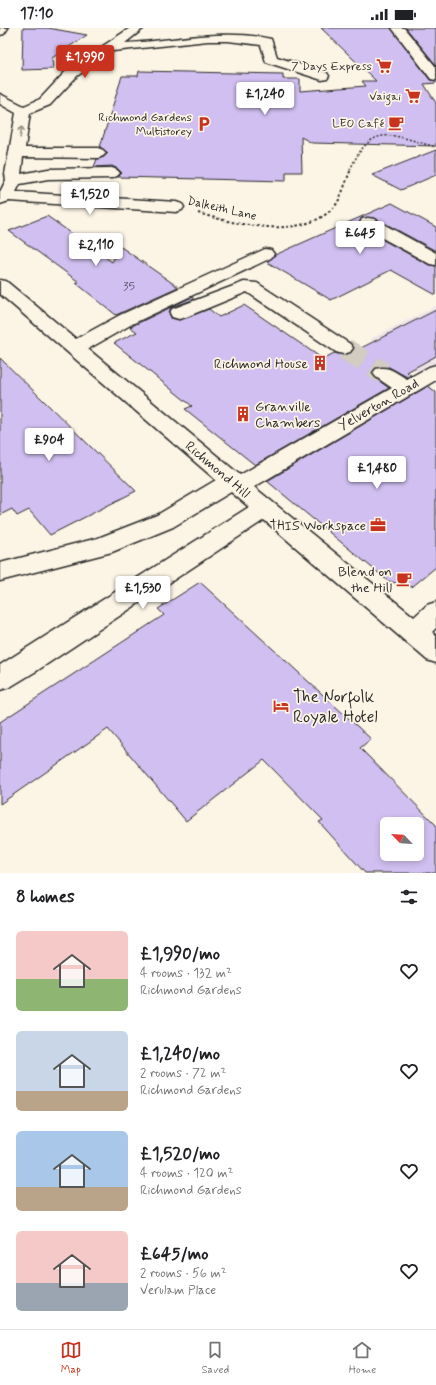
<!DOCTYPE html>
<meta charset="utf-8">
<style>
body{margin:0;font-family:Mynerve,sans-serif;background:#f2f2f2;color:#202124;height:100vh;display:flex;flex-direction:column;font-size:15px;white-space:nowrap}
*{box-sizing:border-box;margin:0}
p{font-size:13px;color:#757577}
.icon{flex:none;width:22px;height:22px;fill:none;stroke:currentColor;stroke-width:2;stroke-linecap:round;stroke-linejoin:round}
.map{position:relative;height:845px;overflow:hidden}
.side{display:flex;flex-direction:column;background:#fff;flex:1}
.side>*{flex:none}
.needle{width:26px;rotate:295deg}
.tools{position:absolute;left:380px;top:789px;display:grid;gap:8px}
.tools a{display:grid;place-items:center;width:44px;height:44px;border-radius:6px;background:#fff;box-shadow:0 2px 6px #0003;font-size:20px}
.price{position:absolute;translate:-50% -34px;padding:0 9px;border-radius:4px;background:#fff;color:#222;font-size:13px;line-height:26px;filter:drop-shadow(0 1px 2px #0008)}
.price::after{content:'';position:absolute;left:50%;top:24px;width:12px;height:9px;margin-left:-6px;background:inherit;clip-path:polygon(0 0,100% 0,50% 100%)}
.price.current{background:#c8321e;color:#fff}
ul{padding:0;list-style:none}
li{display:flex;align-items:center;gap:12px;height:100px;padding:0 16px}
li span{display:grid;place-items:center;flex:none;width:112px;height:80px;border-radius:6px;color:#555}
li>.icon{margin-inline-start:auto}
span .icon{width:48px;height:48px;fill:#fffc;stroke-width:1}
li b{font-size:17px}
h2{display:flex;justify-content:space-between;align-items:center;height:48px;padding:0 16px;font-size:17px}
.status{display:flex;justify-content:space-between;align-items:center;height:28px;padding:0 20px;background:#fff;direction:ltr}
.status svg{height:11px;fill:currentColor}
.tab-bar{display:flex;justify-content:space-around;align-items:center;height:56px;border-top:1px solid #e0e0e0;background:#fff;font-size:11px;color:#757577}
.tab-bar a{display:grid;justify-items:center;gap:2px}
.tab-bar .current{color:#c8321e}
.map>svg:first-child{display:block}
</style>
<div class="status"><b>17:10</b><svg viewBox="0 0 49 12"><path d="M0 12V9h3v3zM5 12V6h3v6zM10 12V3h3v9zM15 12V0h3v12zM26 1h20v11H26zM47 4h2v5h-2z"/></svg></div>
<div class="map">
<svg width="436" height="845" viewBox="0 0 436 845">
<rect width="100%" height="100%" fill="#fcf5e5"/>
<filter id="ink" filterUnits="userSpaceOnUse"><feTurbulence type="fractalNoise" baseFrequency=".025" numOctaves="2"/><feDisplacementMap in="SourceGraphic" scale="8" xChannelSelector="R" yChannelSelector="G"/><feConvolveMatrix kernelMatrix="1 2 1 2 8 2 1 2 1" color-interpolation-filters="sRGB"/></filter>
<g filter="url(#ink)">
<path fill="#efe5e8" d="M436,278V357L370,311Z"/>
<path fill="#d0bff0" stroke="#2b2b2b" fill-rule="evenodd" d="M23,0H48L87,7L52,30L53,41L22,42Z
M321,0H391L430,52L436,53V55L424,56L436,75V118L312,115L301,109L302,144H286V153L118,149L122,145L118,141L112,138L94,139L97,131L104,129L108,125L100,119L122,48H138L139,43L283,46V51H300V63L366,58L362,53H376Z
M406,0H436V37Z
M436,122V147L401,162L372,147Z
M392,175L436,199V223L375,190H362L359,196L361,200L429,237L436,238V267L391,242L331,272L267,234L275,227Z
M47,188L112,234L121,219L178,259L116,287L76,255L79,254L9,203Z
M192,269L194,271L171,280L169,284L171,290L179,292L209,281L219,289L244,277L323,331L334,325L343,327L350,325L354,320L357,322L436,282V328L407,344L411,347L407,349L389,339L376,340L372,346L375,350L389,360L255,437L185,381L192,378L114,315L137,304L130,299Z
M0,330L136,463L50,507L29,482L17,488L12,481L0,487Z
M428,358L436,364V539L412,559L388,553L267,453Z
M200,554L371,711L360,720L436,797V845H365L319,794L323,792L264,732L186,793L108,701L0,776V694L164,587L158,581ZM387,796H417V826H387Z"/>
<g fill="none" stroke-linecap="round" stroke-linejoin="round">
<path stroke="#d2cdc0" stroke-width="18" stroke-dasharray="18 8" stroke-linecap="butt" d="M343,320L347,322"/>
<path stroke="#d2cdc0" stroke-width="22" stroke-dasharray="22 11" stroke-linecap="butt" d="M345,321L383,345"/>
<defs>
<path id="minor" d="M0,0H8L4,6L0,7Z
M130,0H144L125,15C175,13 222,0 271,11L277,29L327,45L329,48L327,51L322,52L266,34L261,17L228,13H208L113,23L77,48L50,77L30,85L25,120H98L103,122L106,125L103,128L98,130L23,129L21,146L48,141L112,140L117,142L120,145L117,148L112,150L48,151L20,156L16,164L176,174L182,176L184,179L182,182L176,184L9,173L0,176V164L6,152L5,146L16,85L0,76V66L24,78L40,71L67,42Z
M392,0H404L436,39V52L431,51Z
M368,190L374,191L436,225V237L430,236L362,199L360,195L362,191Z
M265,221L271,222L274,226L271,230L134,295L88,321L240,447L392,360L376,349L373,345L376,341C389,337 396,345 407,351L429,339L436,337V352L254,459L414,589L427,577L436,574V600L432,604L436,608V635L427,632L264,492L38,642L10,659L0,662V637L249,479L231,464L173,499L112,524L0,553V535L98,510L157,487L216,452L0,266V252L6,253L76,311L120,287Z
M244,254L257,255L350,316L353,320L350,324L343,326L336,324L247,264L186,289L179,291L172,289L170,285L172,281Z"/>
</defs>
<use href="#minor" stroke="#2b2b2b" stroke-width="3"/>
<path stroke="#2b2b2b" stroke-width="1.5" stroke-dasharray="2 2" stroke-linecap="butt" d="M350,142C372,92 394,108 436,119"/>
<path stroke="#2b2b2b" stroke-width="2" stroke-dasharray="2.5 2.5" stroke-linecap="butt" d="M198,185C237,197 304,213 335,178C341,171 347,150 351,141"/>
<use href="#minor" fill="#fcf5e5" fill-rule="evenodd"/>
</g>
<defs><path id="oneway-shaft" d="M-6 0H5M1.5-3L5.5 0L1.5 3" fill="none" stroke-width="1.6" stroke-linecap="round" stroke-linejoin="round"/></defs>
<use stroke="#949088" href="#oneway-shaft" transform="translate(21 104) rotate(-82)"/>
</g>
<defs>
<symbol id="supermarket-bare" viewBox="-9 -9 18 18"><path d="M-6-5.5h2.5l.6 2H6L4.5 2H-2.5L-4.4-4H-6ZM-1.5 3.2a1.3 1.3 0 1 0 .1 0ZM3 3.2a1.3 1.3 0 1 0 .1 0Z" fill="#c8321e" stroke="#fcf5e5" stroke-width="2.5" paint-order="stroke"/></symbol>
<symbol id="cafe-bare" viewBox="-9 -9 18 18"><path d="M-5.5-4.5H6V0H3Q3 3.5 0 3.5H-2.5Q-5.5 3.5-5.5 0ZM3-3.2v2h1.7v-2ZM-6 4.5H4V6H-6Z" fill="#c8321e" stroke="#fcf5e5" stroke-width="2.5" paint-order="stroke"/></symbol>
<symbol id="parking-bare" viewBox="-9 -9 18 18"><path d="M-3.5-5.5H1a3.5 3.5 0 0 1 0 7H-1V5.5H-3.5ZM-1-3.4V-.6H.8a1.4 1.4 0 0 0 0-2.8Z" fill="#c8321e" stroke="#fcf5e5" stroke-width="2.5" paint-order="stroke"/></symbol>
<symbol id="building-bare" viewBox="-9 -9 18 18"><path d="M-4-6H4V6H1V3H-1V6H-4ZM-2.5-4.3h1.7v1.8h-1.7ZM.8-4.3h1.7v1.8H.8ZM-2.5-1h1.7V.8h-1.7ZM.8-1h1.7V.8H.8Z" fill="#c8321e" stroke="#fcf5e5" stroke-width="2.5" paint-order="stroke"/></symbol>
<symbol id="office-bare" viewBox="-9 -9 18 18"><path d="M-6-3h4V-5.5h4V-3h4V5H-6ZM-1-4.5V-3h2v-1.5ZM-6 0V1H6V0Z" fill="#c8321e" stroke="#fcf5e5" stroke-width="2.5" paint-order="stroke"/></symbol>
<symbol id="hotel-bare" viewBox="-9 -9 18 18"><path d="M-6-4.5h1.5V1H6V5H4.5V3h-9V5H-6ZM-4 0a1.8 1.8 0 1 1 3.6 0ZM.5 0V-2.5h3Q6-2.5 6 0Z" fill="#c8321e" stroke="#fcf5e5" stroke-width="2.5" paint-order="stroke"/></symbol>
</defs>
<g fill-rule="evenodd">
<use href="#supermarket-bare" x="373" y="27" width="22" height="22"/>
<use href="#supermarket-bare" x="402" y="57" width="22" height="22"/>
<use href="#cafe-bare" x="385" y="84" width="22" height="22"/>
<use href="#parking-bare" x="193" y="85" width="22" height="22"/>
<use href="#building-bare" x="309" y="324" width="22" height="22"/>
<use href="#building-bare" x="232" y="375" width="22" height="22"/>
<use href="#office-bare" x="367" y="486" width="22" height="22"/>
<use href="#cafe-bare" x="393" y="540" width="22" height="22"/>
<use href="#hotel-bare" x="270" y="667" width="22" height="22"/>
</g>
<g text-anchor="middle" stroke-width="3.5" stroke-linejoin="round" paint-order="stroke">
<g font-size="12" fill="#2b2b2b" stroke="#fcf5e5" text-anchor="end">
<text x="372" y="42">7 Days Express</text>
<text x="401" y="72">Vaigai</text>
<text x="192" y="93">Richmond Gardens<tspan x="192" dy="14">Multistorey</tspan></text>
<text x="384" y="99">LEO Café</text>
</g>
<g font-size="12" fill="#2b2b2b" stroke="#fcf5e5">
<text transform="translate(222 180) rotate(13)" y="4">Dalkeith Lane</text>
</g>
<g font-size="12" fill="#54505c">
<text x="129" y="262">35</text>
</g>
<g font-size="14" fill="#2b2b2b" stroke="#fcf5e5" text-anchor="end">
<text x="308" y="340">Richmond House</text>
<text x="255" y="383" text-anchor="start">Granville<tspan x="255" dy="16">Chambers</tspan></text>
<text x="366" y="502">THIS Workspace</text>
<text x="392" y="548">Blend on<tspan x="392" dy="16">the Hill</tspan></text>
</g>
<g font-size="14" fill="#2b2b2b" stroke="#fcf5e5">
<text transform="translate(378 376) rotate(-30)" y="5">Yelverton Road</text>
<text transform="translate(218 441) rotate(40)" y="5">Richmond Hill</text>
</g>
<g font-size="17" fill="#2b2b2b" stroke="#fcf5e5" text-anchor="start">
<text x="293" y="674">The Norfolk<tspan x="293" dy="20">Royale Hotel</tspan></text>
</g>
</g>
</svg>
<div class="tools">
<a><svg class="needle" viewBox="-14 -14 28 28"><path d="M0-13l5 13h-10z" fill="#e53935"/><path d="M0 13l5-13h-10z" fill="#757577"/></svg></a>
</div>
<b class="price current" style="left:85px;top:51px">£1,990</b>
<b class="price" style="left:265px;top:88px">£1,240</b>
<b class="price" style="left:90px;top:188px">£1,520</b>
<b class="price" style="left:360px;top:227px">£645</b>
<b class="price" style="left:96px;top:239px">£2,110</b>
<b class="price" style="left:49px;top:434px">£904</b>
<b class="price" style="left:377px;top:462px">£1,480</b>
<b class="price" style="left:143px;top:582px">£1,530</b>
</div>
<section class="side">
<h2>8 homes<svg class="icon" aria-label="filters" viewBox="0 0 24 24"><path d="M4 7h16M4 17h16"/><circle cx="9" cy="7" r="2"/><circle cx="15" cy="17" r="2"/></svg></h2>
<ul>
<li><span style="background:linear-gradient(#f6c9c9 60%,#8fb573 0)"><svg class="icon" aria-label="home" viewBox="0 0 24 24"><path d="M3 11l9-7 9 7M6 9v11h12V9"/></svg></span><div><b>£1,990/mo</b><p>4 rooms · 132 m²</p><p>Richmond Gardens</p></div><svg class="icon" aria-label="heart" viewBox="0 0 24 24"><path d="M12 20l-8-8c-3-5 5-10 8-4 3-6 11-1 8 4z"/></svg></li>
<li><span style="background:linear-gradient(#c9d6e8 75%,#b9a48a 0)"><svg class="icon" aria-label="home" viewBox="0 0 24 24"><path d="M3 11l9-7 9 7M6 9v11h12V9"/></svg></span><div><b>£1,240/mo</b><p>2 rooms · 72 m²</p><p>Richmond Gardens</p></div><svg class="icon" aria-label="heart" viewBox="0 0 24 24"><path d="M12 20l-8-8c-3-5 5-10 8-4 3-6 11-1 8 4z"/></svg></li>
<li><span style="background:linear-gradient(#a9c7e8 70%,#b9a48a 0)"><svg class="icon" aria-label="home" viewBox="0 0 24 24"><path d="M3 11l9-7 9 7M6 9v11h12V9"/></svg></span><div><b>£1,520/mo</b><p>4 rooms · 120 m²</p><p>Richmond Gardens</p></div><svg class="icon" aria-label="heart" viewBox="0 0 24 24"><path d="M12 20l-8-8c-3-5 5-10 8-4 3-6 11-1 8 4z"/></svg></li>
<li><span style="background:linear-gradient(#f6c9c9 65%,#9aa5b1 0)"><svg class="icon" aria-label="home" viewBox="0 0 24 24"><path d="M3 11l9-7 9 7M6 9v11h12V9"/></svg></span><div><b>£645/mo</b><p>2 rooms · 56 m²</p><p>Verulam Place</p></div><svg class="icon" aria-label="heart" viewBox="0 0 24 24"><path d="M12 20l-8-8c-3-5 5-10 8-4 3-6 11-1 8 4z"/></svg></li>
</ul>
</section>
<nav class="tab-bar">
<a class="current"><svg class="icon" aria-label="map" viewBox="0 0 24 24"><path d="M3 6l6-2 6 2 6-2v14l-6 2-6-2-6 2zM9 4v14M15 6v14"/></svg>Map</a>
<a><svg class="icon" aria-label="saved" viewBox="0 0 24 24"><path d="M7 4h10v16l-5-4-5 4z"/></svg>Saved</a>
<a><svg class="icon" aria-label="home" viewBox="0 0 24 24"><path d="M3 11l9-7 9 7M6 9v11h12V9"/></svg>Home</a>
</nav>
